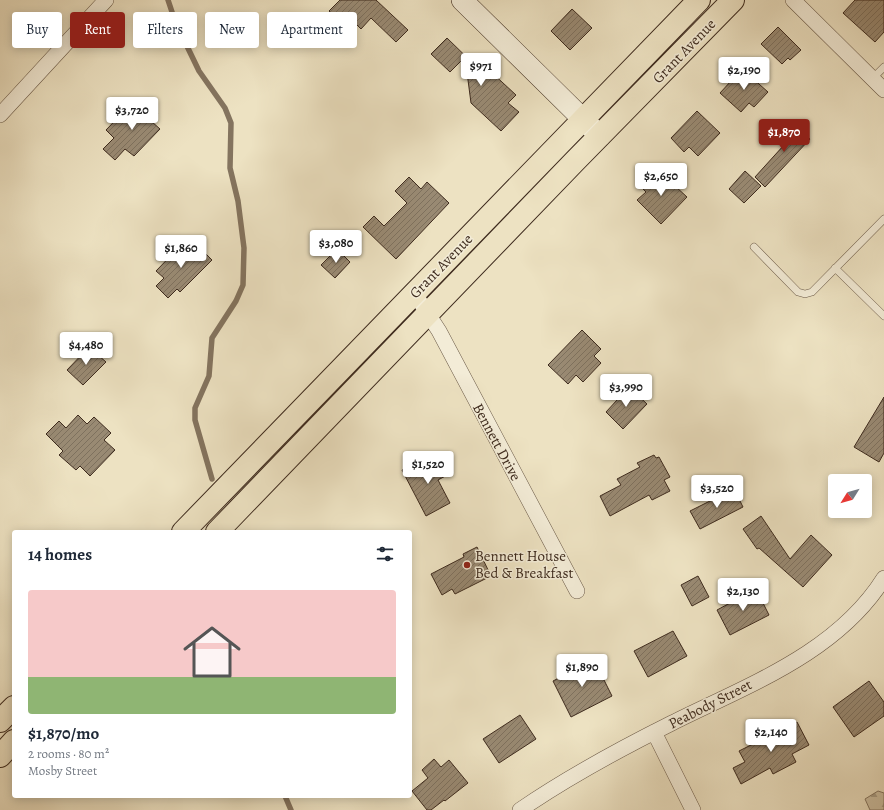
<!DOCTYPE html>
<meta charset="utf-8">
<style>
body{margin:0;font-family:Alegreya,serif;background:#f6f6f7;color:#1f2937;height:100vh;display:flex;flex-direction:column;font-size:15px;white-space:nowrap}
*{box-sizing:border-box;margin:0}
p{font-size:13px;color:#747a83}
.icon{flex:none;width:22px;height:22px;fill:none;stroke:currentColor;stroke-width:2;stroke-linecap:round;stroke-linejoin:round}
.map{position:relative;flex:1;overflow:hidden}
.details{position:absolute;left:12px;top:530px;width:400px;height:268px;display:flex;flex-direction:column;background:#fff;border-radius:4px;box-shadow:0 2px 10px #0003}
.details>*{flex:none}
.banner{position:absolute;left:12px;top:12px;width:400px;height:36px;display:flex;gap:8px}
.needle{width:26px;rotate:233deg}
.fabs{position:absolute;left:828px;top:474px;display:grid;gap:8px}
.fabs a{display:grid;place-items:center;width:44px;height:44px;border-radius:4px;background:#fff;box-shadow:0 2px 10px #0003;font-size:20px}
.price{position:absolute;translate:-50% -34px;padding:0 9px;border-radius:4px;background:#fff;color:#222;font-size:13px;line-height:26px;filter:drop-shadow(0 1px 2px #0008)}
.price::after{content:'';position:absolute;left:50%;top:24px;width:12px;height:9px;margin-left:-6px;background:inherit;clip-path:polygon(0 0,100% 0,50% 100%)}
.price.current{background:#8f2418;color:#fff}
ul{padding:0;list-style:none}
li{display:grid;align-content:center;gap:8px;height:212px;padding:0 16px}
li+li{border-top:1px solid #e0e1e3}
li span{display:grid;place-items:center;height:124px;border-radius:4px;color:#555}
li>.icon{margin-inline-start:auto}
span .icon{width:72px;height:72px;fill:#fffc;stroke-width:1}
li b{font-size:17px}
h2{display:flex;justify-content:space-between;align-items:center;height:48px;padding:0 16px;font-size:17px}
.chip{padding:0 14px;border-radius:4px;background:#fff;box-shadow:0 2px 10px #0003;font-size:14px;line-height:36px}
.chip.current{background:#8f2418;color:#fff}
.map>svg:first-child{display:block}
</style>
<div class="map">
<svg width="884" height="810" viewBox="0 0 884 810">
<defs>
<pattern id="forest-firs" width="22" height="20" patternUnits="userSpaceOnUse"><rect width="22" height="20" fill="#cfc3a6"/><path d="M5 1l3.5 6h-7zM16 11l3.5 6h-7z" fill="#a99f87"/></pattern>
<pattern id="building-hatch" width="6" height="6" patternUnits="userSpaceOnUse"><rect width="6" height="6" fill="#998a73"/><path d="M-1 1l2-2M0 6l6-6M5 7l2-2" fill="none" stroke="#7e715e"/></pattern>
</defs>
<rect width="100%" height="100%" fill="#ede2c2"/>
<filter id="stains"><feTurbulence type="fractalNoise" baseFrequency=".005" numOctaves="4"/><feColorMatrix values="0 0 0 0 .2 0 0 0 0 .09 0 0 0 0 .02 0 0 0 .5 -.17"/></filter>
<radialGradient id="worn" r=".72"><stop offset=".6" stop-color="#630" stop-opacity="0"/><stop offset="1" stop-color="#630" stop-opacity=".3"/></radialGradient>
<path fill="url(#forest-firs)" stroke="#867762" d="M878,791L884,793V810H870L865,799Z"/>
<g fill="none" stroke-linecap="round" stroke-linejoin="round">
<path stroke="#84745f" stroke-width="5.5" d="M168,0L179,33L185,42L199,71L225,108L231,123L230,168L238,201L244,248L243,285L236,301L212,338L209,376L195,408V420L212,479
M285,796L291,810"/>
</g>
<path fill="url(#building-hatch)" stroke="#3e2b1e" d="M340,0H376L408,30L396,42L371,18L361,29L351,19L345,26L329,11Z
M855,0H884V32L875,42L843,13Z
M572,9L592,28L570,50L551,31Z
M778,27L801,50L790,60L788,58L782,64L761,44Z
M447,38L485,75L489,70L516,95L508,103L519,112L501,131L471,103L465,57L450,72L431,54Z
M742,69L768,92L754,107L749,103L741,112L720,93Z
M147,102L158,113L151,121L160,129L134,156L125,149L115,160L103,149L114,138L106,130L132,103L139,111Z
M697,111L720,133L698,156L689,147L684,152L671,138Z
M792,122L810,139L765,187L755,177L784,145L777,138Z
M745,171L761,186L744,203L729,189Z
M662,174L687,197L661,224L637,200L646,192L639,185L649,175L656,181Z
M409,177L421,189L427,182L449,203L396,259L363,227L374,216L384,226L407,203L395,191Z
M183,243L192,252L198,246L212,260L180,292L177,289L168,298L156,286L164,278L156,271Z
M337,249L350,262L335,278L321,265Z
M582,330L601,349L594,356L601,363L583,382L576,375L568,384L548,365Z
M89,347L106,362L83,385L67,370Z
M629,387L647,404L623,429L606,412Z
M884,397V453L879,462L854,447Z
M78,415L87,424L94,417L111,433L104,440L115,450L90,476L80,466L76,470L59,455L63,451L46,434L59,421L66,428Z
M654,455L656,458L659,457L670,477L664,480L670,491L652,500L649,495L610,516L600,496L621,485L617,479L640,467L637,463Z
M426,458L429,465L441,459L449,474L438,480L450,503L426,516L402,470Z
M734,489L743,507L700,529L690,511Z
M761,516L790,559L811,535L832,555L803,587L759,548L757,549L743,529Z
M477,547L491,576L455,594L452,589L442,595L431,574L464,557L463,554Z
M698,576L709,597L692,606L681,585Z
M756,589L769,615L730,635L717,610Z
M673,631L687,656L648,677L634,651Z
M594,660L612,696L571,717L553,681Z
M869,681L884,702V716L854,737L833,707Z
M520,715L536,739L499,763L483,739Z
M797,722L809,745L792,754L796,762L773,774L770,768L741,784L733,768L745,762L739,751Z
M434,759L441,767L449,760L468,783L445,801L444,800L431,810H427L412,791L428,778L422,770Z"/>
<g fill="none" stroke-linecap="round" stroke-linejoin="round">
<defs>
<path id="lane" d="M872,79L884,67
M754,247L798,292L805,294L812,292L884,219
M835,268L884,316"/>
<path id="street" d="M793,0L884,90
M0,115L106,0
M415,294L439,331L577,591
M654,732L693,810
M520,810C568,777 620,749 672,723C748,685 837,653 884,578"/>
<path id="secondary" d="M462,0L600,136"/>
<path id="primary" d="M183,532L699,0
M217,532L575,161L733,0
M0,721L14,707
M0,756L14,741"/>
</defs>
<use href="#lane" stroke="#6a5947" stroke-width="8"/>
<use href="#street" stroke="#6a5947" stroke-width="16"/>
<use href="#secondary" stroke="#3e2b1e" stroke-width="22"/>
<use href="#primary" stroke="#3e2b1e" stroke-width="24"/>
<use href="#lane" stroke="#f3ecd7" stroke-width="7"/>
<use href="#street" stroke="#f3ecd7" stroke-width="15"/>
<use href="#secondary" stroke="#f3ecd7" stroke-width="21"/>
<use href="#primary" stroke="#ede2c2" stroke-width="22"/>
</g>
<circle fill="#8f2418" stroke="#f3ecd7" stroke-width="1.5" cx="467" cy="565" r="4"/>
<g text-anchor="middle" stroke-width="3" stroke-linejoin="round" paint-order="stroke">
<g font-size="15" fill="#3e2b1e" stroke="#f3ecd7">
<text transform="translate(684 51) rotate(-46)" y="5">Grant Avenue</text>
<text transform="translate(441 266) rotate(-46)" y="5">Grant Avenue</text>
<text transform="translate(497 442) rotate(62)" y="5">Bennett Drive</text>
<text transform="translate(710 704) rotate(-27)" y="5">Peabody Street</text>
</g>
<g font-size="15" fill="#3e2b1e" stroke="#f3ecd7" text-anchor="start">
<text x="475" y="561">Bennett House<tspan x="475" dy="17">Bed &amp; Breakfast</tspan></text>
</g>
</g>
<rect width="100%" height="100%" filter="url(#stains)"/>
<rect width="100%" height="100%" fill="url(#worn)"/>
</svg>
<div class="fabs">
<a><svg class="needle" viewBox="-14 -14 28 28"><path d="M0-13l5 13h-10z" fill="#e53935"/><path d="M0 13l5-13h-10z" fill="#747a83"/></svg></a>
</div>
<b class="price" style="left:481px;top:87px">$971</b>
<b class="price" style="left:744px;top:91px">$2,190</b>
<b class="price" style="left:132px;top:131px">$3,720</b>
<b class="price current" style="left:784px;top:153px">$1,870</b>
<b class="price" style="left:661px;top:197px">$2,650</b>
<b class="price" style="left:336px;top:264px">$3,080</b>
<b class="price" style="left:181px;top:269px">$1,860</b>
<b class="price" style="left:86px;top:366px">$4,480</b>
<b class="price" style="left:626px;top:408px">$3,990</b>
<b class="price" style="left:428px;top:485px">$1,520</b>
<b class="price" style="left:717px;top:509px">$3,520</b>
<b class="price" style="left:743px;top:612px">$2,130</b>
<b class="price" style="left:582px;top:688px">$1,890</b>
<b class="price" style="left:771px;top:753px">$2,140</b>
<div class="banner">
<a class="chip">Buy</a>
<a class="chip current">Rent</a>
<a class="chip">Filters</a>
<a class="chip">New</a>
<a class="chip">Apartment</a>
</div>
<section class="details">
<h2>14 homes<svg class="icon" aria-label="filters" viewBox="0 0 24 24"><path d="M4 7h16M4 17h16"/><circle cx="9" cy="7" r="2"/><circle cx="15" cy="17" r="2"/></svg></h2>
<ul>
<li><span style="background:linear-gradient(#f6c9c9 70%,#8fb573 0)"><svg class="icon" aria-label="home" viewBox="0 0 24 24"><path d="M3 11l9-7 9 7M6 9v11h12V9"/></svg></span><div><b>$1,870/mo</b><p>2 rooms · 80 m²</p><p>Mosby Street</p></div></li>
</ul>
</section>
</div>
